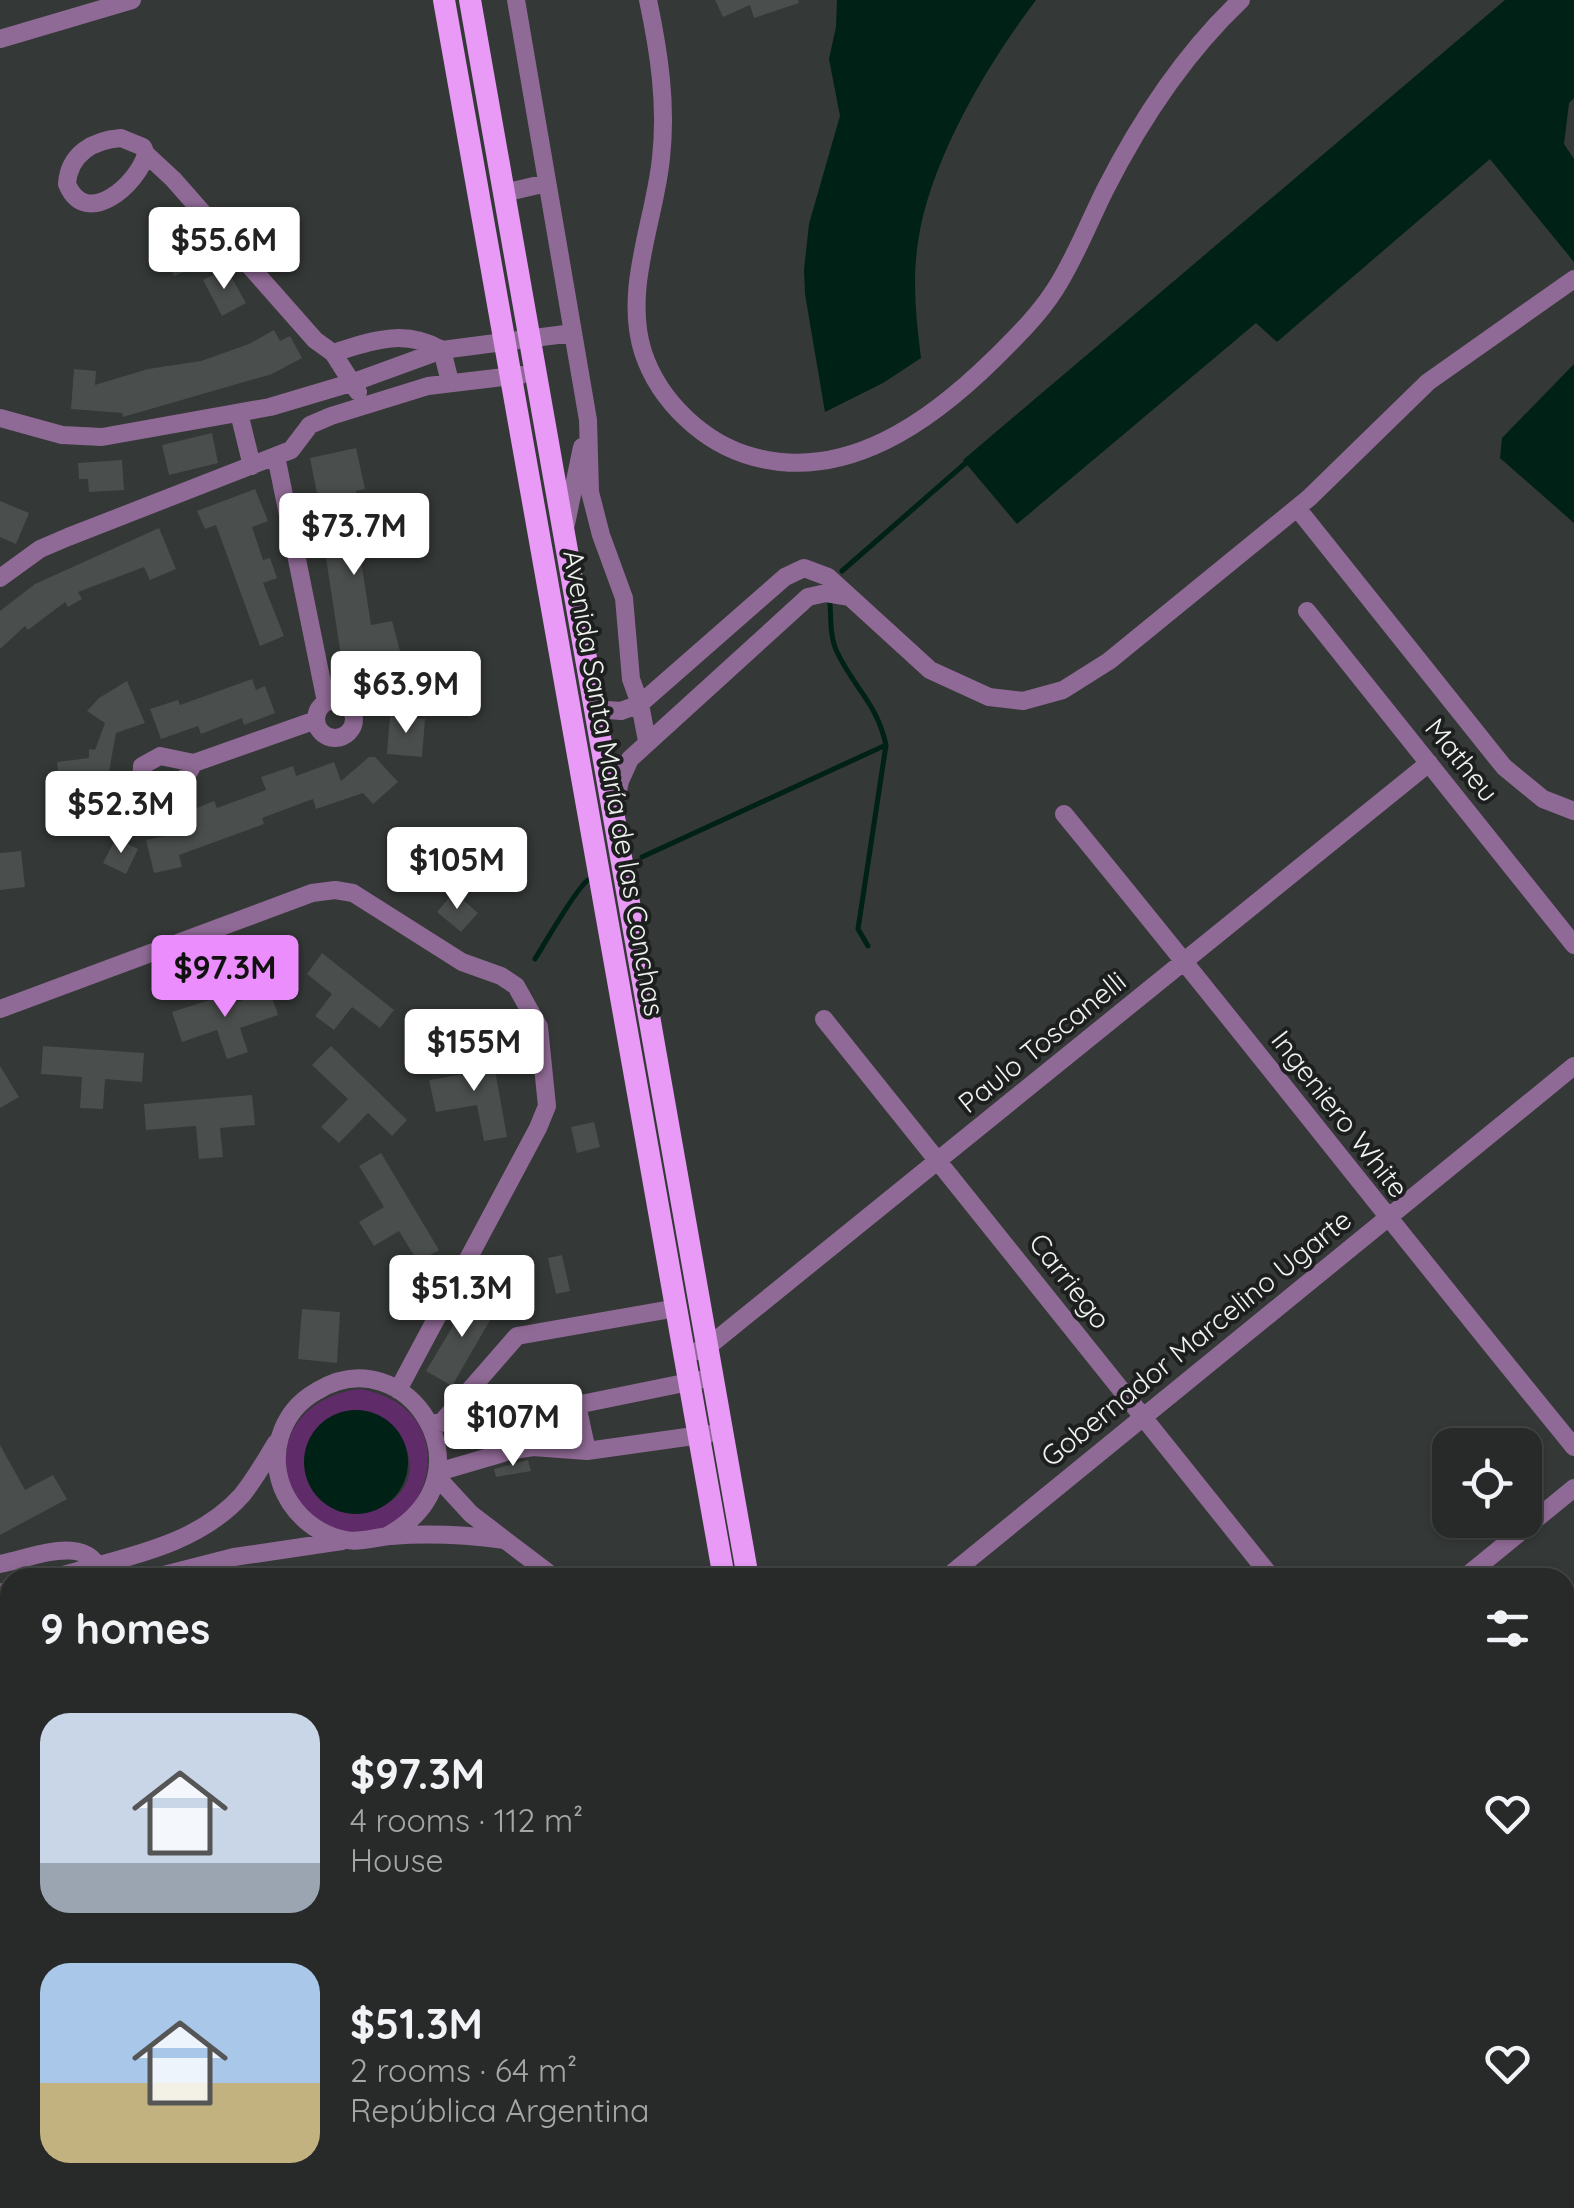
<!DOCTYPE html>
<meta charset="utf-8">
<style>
body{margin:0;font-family:Quicksand,sans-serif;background:#2f3230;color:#f1f3f6;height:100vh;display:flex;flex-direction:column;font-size:38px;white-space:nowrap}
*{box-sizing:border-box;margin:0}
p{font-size:32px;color:#a4a7a8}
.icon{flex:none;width:55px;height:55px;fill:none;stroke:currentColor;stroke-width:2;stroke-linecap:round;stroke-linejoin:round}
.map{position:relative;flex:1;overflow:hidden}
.sheet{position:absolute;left:0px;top:1568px;width:1575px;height:642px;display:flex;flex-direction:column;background:#272a28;border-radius:30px 30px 0 0;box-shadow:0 2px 8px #0004,0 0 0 2px #434645}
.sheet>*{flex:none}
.tools{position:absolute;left:1432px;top:1428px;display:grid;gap:20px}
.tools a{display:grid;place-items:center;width:110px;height:110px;border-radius:20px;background:#272a28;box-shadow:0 2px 8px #0004,0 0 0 2px #434645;font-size:50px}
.price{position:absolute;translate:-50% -85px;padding:0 22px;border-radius:10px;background:#fff;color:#222;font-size:32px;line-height:65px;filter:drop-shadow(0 2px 5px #0008)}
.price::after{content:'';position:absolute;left:50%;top:60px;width:30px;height:22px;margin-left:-15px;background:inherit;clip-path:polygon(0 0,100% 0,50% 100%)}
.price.on{background:#eb8dfc;color:#111}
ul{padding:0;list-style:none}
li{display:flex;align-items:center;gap:30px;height:250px;padding:0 40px}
li span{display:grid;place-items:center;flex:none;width:280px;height:200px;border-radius:30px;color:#555}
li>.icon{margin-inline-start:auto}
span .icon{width:120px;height:120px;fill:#fffc;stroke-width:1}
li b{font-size:42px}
h2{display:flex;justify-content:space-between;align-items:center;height:120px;padding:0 40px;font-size:42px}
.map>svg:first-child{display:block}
</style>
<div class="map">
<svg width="1574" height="2208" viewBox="0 0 1574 2208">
<rect width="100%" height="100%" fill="#343836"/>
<path fill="#5f2b68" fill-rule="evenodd" d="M360,1389C481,1410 421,1570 329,1527C310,1518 295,1503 289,1483C274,1432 311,1394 360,1389ZM358,1410C402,1417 433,1475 387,1504C375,1511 354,1510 340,1512C311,1497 299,1470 310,1438Z
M10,1751V2200H569L571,2208H0V1753Z
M1565,1994L1574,2011V2208H1010L1020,2200H1565Z"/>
<path fill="#002115" d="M837,0H1036C987,65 930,160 918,242C912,281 916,319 921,358L883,383L825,412L805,294L804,270L809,224L840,116L829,59L836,27Z
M1505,0H1574V98L1569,103L1564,144L1574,159V262L1490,159L1277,342L1256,323L1017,524L963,460Z
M1574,364V523L1500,458L1502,438Z
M304 1462a52 52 0 1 1 104 0a52 52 0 1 1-104 0Z
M0,2131L10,2144V2200H84L86,2208H0Z"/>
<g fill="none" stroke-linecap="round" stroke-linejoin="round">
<path stroke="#002115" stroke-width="5" d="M842,571L968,461
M830,603C831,619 830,638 837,652C854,688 877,703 886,745
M642,857L886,745L858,929L868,946
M535,959C545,943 577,887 588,880"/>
</g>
<path fill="#4a4e4c" d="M715,0H798L799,3L754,18L750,5L723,17Z
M191,237L202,265L174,276L163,248Z
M226,268L246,303L222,316L203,280Z
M274,330L280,341L290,336L302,358L272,374L123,417L122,413L71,409L74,369L96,371L95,385L148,369L201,361L249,344Z
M212,433L218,463L169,475L162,445Z
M356,448L365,489L356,491L365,533L357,535L371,625L392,621L410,688L389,692L391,705L373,708L366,664L343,669L324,545L327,544L310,458Z
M122,460L124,490L89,492L88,479H79L78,463Z
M255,489L268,521L252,527L263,560L270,558L277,578L263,583L284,636L260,646L216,525L205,529L197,511Z
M0,501L29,513L16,544L0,537Z
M159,528L176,569L150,580L144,567L78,592L82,599L68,607L65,602L28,630L25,626L0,649V611L35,584Z
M252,679L256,690L265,686L275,713L244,725L242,718L201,734L198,726L161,739L150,709L178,700L180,705Z
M127,681L145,723L116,733L106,788L123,809L99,830L72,797L93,779L59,780L57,762L89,758V749L95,750L105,723L87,711L99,698Z
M390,716L425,719L422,757L387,754Z
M369,757H375L398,782L373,804L363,793L316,809L313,799L262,818L264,824L179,855L182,867L154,873L146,840L189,831L182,814L214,801L217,808L266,790L261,777L293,766L296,776L334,762L341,781Z
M116,838L138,849L126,874L103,863Z
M21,851L25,887L0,890V853Z
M454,892L478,913L461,932L437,912Z
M322,953L394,1010L380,1028L352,1007L334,1030L315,1016L332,994L307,974Z
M270,991L278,1015L240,1028L248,1052L227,1059L217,1030L182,1042L172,1012L225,995L228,1005Z
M43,1046L144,1053L142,1082L105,1079L103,1109L80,1108L82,1077L41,1074Z
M331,1046L407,1120L392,1136L368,1113L339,1143L321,1127L348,1099L312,1065Z
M491,1048L507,1137L484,1141L477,1105L436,1112L429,1080L471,1073L467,1052Z
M0,1066L19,1097L0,1108Z
M252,1095L255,1125L220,1128L223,1157L199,1159L196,1126L146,1130L144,1104Z
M594,1122L600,1147L577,1153L571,1127Z
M381,1153L439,1250L418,1262L399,1231L374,1246L359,1222L384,1207L359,1166Z
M562,1255L570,1291L556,1294L548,1258Z
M515,1258L522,1296L504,1299L498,1261Z
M472,1294L497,1308L452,1386L426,1371Z
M302,1309L340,1312L337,1363L298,1359Z
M515,1395L517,1404L501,1409L483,1408L482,1401Z
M0,1445L25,1490L53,1475L67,1499L0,1535Z
M528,1460L531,1471L496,1477L494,1469Z"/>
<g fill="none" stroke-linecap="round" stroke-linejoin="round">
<path stroke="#906a96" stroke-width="18" d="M516,0L588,420L590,492L601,535L624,598L631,679L640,704L647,741
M648,0C659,52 667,104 661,158C655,220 623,289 643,352C659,401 704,444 754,457C847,482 931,421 994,359C1016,337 1037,317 1054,291C1075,259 1088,224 1105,190C1140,121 1185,53 1241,0
M0,39L132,0
M121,138L143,147L146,154C138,184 86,230 67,184C69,154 93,140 121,138Z
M146,154L173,179L315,340L333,353L358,392
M504,193L547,183
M333,353C371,341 404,328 442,350L450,382
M239,413L252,466
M0,418L62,435L102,437L270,407L354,382L442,350L573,333
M276,456L326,702
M1297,508L1504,767L1543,799L1574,811
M566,524L582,447
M0,578L40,549L68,537L291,450L310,425L331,416L428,386L521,375
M850,597L930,670L989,697L1023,701L1063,690L1109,661L1309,498L1428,382L1574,279
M1307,611L1574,945
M316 719a19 19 0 1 1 38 0a19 19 0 1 1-38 0Z
M594,709L621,711L640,704L785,577L804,568L828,577L850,597L826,593L808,597L630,759L620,781L615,806
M194,763L174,797C160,803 149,800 141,787L142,766L160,756L194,763L316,720
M1064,814C1236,1023 1402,1237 1574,1447
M0,1009L312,893L335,890L353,893L462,962L501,976L516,986L539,1027L547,1106L538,1128L398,1390
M824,1019L1272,1578
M697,1351L705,1349L1429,763
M577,1405L587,1451
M508,1419L699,1380
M442,1422L517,1336L677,1308
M436,1423L495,1420
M514,1450L533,1447L587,1451L708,1434
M438,1472L503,1453
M437,1477L471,1514L555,1578
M387,1536C498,1475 406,1336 317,1391C299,1401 286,1417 280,1437C266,1483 299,1532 346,1540C361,1543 375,1537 391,1536C429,1533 467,1535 505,1540
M0,1564C34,1558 90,1530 103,1578
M53,1578C118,1558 195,1548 242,1495C255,1479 265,1461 276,1443
M152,1578L234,1557L342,1541
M946,1578L1574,1066
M1464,1578L1574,1488
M0,1593L10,1590
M0,1615L10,1612
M1565,1917L1574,1920
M736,2200L738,2208"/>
<path stroke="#e89af6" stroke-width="22" d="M444,0L724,1578
M470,0L748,1578
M834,2200L835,2208
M858,2200L860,2208"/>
</g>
<g text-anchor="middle" stroke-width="8" stroke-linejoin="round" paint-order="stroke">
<g font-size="28" fill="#f0f2f1" stroke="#1d1f1e">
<text transform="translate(1462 760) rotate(51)" y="10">Matheu</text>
<text transform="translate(614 783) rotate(80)" y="10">Avenida Santa María de las Conchas</text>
<text transform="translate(1042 1042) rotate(-39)" y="10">Paulo Toscanelli</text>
<text transform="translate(1340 1114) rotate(52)" y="10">Ingeniero White</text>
<text transform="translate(1070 1281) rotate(52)" y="10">Carriego</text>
<text transform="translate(1196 1338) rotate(-39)" y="10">Gobernador Marcelino Ugarte</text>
</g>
</g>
</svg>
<div class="tools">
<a><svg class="icon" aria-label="locate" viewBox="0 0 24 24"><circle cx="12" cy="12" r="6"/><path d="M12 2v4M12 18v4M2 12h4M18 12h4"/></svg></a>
</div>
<b class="price" style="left:224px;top:292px">$55.6M</b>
<b class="price" style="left:354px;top:578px">$73.7M</b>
<b class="price" style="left:406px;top:736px">$63.9M</b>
<b class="price" style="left:121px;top:856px">$52.3M</b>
<b class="price" style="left:457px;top:912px">$105M</b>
<b class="price on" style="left:225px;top:1020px">$97.3M</b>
<b class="price" style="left:474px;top:1094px">$155M</b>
<b class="price" style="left:462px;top:1340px">$51.3M</b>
<b class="price" style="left:513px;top:1469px">$107M</b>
<section class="sheet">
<h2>9 homes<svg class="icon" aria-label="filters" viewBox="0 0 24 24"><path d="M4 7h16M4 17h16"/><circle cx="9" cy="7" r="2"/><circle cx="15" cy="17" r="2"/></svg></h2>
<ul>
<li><span style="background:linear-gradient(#c9d6e8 75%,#9aa5b1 0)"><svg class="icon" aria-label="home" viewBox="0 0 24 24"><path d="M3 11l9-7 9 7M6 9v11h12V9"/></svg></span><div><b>$97.3M</b><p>4 rooms · 112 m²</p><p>House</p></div><svg class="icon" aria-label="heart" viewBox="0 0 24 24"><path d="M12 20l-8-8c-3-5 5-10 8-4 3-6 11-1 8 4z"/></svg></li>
<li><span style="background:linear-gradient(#a9c7e8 60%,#c2b280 0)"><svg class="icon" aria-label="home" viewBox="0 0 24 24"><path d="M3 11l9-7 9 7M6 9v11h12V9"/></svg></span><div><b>$51.3M</b><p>2 rooms · 64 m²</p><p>República Argentina</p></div><svg class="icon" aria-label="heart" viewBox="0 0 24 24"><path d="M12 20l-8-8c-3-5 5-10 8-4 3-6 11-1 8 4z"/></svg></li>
</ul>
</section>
</div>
